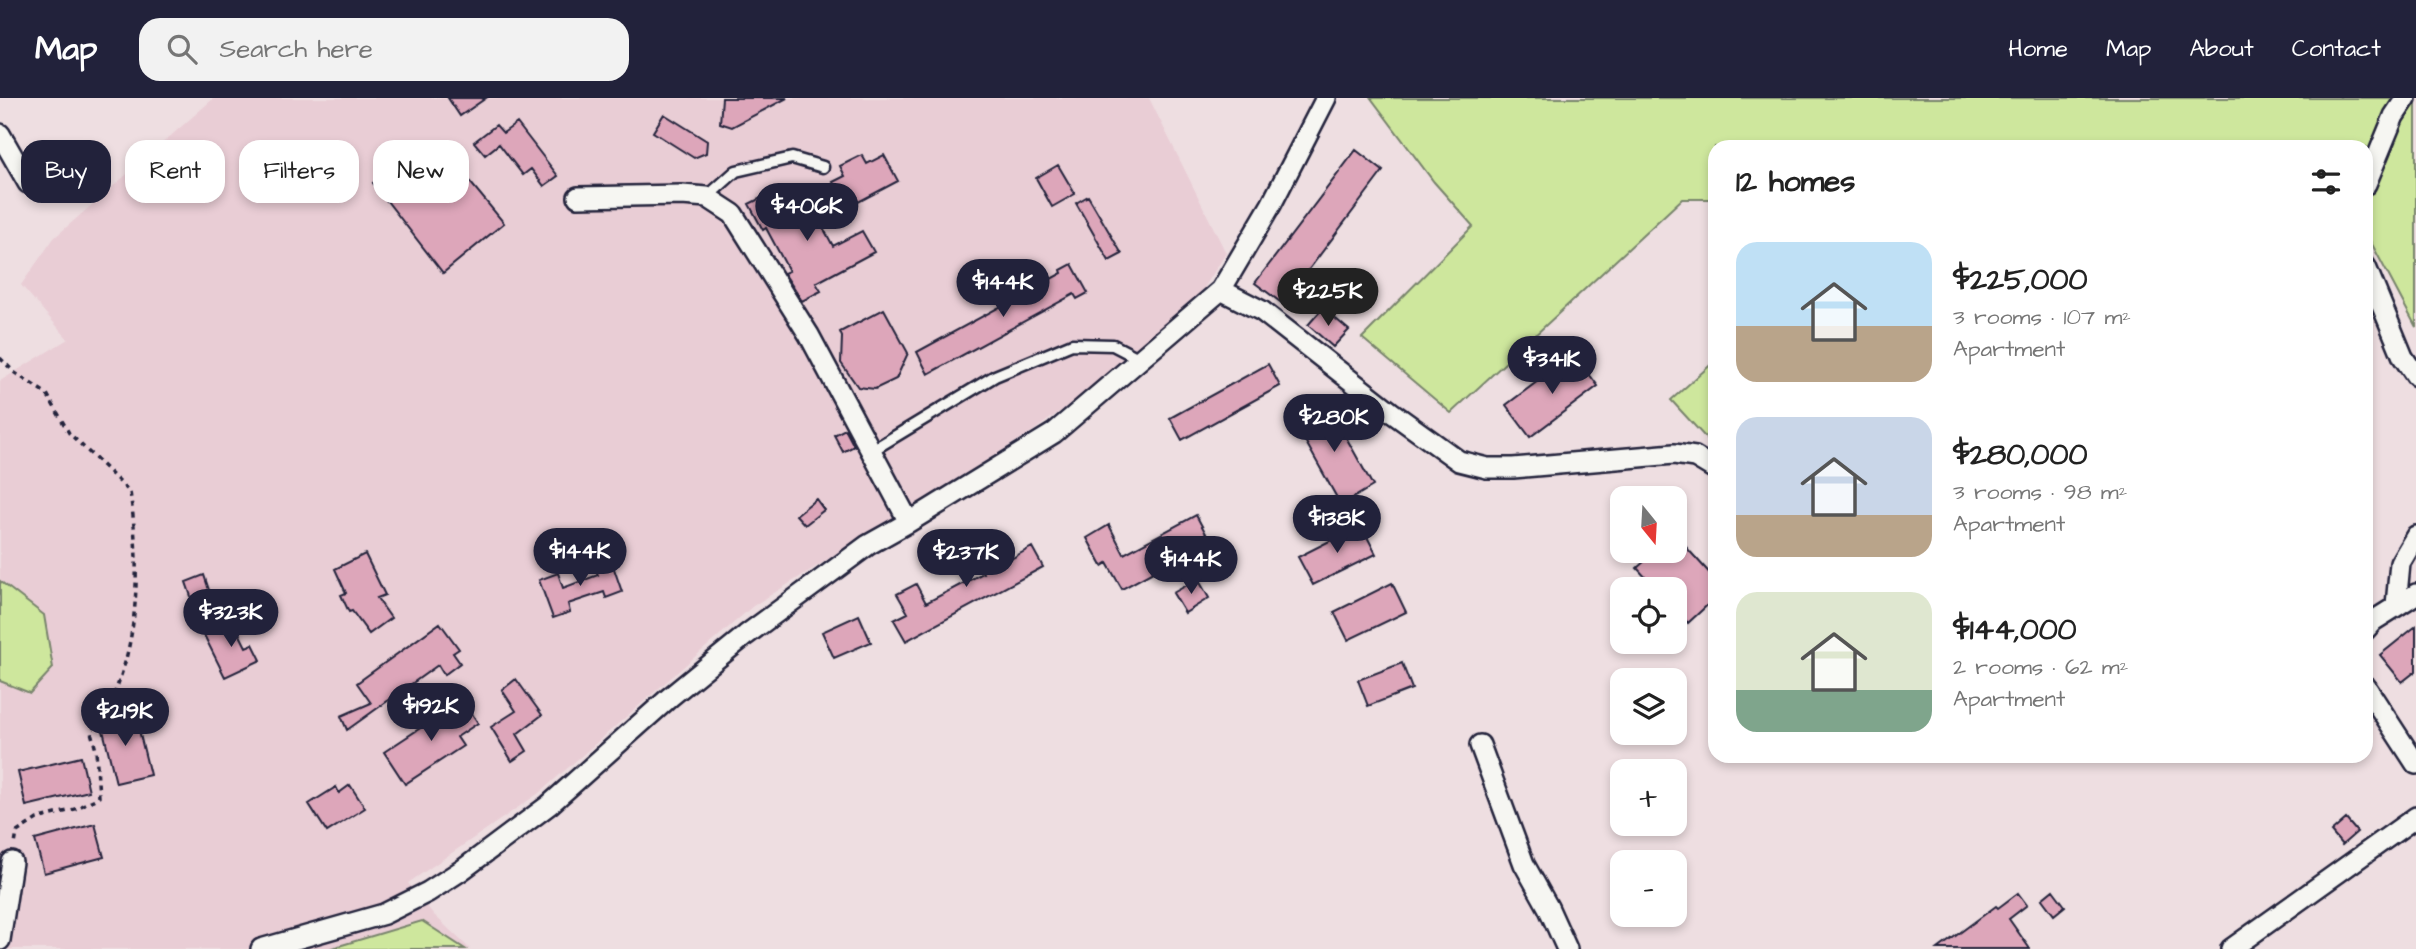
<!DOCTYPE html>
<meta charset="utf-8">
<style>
body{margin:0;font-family:"Architects Daughter",sans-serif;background:#f2f2f2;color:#222;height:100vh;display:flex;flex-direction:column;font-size:26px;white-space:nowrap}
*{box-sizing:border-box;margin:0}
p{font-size:23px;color:#767676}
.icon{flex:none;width:38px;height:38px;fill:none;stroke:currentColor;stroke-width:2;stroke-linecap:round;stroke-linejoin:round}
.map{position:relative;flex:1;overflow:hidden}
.side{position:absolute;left:1708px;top:42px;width:665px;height:623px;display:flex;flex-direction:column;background:#fff;border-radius:21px;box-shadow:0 4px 10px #0003}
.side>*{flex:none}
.banner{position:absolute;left:21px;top:42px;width:665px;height:63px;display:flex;gap:14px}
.needle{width:46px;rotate:162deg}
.tools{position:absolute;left:1610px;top:388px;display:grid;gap:14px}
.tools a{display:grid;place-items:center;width:77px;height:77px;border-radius:14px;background:#fff;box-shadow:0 4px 10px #0003;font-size:35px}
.price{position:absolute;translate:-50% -60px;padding:0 16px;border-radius:24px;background:#22223b;color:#fff;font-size:23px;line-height:46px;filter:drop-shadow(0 2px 4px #0008)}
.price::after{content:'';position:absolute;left:50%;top:42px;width:21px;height:16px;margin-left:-10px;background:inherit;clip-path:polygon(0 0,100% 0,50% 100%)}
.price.active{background:#222;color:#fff}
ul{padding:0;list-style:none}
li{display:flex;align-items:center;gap:21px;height:175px;padding:0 28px}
li span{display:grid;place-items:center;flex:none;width:196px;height:140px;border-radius:21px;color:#555}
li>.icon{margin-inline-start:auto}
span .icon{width:84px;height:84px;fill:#fffc;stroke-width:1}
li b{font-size:30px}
h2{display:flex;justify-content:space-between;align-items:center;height:84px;padding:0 28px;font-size:30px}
.chip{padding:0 24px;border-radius:21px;background:#fff;box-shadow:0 4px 10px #0003;font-size:24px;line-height:63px}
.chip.active{background:#22223b;color:#fff}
header{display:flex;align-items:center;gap:42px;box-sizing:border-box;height:98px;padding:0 35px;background:#22223b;color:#fff}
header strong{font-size:33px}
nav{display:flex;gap:38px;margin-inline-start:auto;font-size:24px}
.search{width:490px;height:63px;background:#f2f2f2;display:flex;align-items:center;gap:18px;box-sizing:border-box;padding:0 24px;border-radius:21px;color:#767676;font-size:26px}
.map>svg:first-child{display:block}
</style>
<header>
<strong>Map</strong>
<div class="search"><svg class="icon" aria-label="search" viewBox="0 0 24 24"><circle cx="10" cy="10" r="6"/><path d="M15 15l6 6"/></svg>Search here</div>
<nav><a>Home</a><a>Map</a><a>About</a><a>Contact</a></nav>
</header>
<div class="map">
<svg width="2416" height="851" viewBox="0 0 2416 851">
<rect width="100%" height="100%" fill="#eedee1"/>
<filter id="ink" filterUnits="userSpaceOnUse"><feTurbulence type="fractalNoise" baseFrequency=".0143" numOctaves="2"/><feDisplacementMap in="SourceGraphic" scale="14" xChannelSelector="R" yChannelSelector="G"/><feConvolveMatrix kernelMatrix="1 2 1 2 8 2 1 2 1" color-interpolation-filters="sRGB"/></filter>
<g filter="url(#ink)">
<path fill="#e9cdd5" d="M214,0H1149L1226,155L1182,225L1033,333L753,508L539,695L408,785L434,817L470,851H0V283L68,241L21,187L54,140Z"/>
<path fill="#cee79d" stroke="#78846c" stroke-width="2" d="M1371,0H2416V229L2366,135V49H1715V101H1682L1451,315L1362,240L1473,128L1434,84Z
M1715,263V350L1671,302Z
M0,483L44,517L53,570L30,595L0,583Z
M422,823L465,851H330L332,850Z"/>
<path fill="#dda6ba" stroke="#22223b" stroke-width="2" d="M448,0H486L460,18Z
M722,0H787L732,29L720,25Z
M664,16L707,43L706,55L694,60L653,34Z
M517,25L558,78L544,88L531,71L523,77L499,46L485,57L474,44L496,27L503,35Z
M1356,52L1383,73L1283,206L1255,185Z
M862,57L867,66L884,57L898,83L847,110L833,84L845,78L840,68Z
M451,61L504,125L443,175L373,85L398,66L416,89Z
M1058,67L1075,96L1052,109L1036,80Z
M803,92L833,148L862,133L874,154L816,185L821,193L802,203L784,175L789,173L766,130L763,132L749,106L765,98L771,109Z
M1088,98L1122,156L1109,163L1076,105Z
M1072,166L1088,195L1077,201L1074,196L928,276L917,254L1062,175L1061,172Z
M1323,210L1349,232L1333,249L1308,227Z
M884,211L908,255L896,281L875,291L858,289L841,265L842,239L840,234Z
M1574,256L1598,288L1530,339L1506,307Z
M1268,266L1280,288L1182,342L1170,320Z
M1327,305L1373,388L1341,407L1294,323Z
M845,331L854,348L843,354L834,337Z
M816,401L824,412L805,427L796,417Z
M1196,417L1210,443L1122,491L1107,465L1102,468L1087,440L1109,427L1124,456Z
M1361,427L1376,456L1313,487L1298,459Z
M1675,437L1715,481V500L1688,525L1675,511V492H1657L1637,470L1656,453H1675Z
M995,440L1007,463L1032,449L1043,469L906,543L894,522L908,515L897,496L916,486L926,505L983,475L971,452Z
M365,456L385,497L377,500L391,520L369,536L352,513L349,514L341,497L346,495L335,471Z
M610,459L622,494L606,500L604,494L568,506L570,514L553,520L539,482L558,475L563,490L598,477L593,465Z
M204,477L212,501L194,507L186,484Z
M1198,481L1209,500L1185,515L1173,495Z
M1392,485L1406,514L1348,542L1334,514Z
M859,517L871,544L834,560L822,534Z
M233,523L246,549L253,546L261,562L225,579L204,537Z
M440,525L459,551L453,555L460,565L444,577L438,567L347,632L341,618L371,605L357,585Z
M2416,528V573L2402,584L2380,557Z
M1402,565L1412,591L1368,608L1358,582Z
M516,581L542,617L517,636L527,653L512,663L491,629L516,613L502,592Z
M463,602L478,625L457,639L463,648L405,686L384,654Z
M135,616L150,677L116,685L101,624Z
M81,659L89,693L26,708L18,674Z
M350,687L365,710L327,734L309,706L336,689L339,695Z
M2346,721L2357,734L2342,747L2331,734Z
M95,726L104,759L44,775L35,742Z
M2053,792L2065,808L2054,817L2042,801Z
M2018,795L2027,807L2009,821L2030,851H1938L1996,808L1998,810Z"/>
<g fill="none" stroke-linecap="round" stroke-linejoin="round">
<defs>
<path id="service" d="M707,99L736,73L792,60L823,69
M871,353L995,278L1072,246L1113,247L1140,261"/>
<path id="minor" d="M0,36L28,85
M2366,86L2394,18L2406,0
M2366,169L2403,259L2416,278
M1221,192L1271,107L1326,0
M909,424L1054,335L1221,192L1262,213L1391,314L1459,363L1487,370H1513L1674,356L1695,359L1715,371
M2396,507L2400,465L2416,438
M2366,531L2373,523L2416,496
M2366,589L2416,666
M1480,647L1524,766L1548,809L1567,851
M0,842L12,764
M261,851L384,816L428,794L462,772L549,707L670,599L746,537L868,447L909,424L809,237L733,116L707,99L682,97L578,99
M2231,851L2416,719"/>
</defs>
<use href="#service" stroke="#22223b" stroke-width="15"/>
<use href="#minor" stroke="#22223b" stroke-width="24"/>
<path stroke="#22223b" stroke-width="3.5" stroke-dasharray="5 5" stroke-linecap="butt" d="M0,260L15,275L47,296L69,335L130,394C140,465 141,541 109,607C104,617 96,625 91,634L96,652L99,699L75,711L37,721L17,734L15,747"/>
<use href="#service" stroke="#f6f6f2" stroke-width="10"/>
<use href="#minor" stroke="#f6f6f2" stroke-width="19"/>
</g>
</g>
</svg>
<div class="tools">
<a><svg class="needle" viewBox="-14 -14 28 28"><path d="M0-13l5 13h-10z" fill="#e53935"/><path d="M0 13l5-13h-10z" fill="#767676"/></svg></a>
<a><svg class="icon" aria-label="locate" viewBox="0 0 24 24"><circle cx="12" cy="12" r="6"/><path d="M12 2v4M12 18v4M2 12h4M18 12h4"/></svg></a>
<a><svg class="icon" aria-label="layers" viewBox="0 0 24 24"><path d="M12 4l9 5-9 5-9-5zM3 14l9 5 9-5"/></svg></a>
<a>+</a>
<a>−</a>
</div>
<b class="price" style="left:807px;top:145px">$406K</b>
<b class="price" style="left:1003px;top:221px">$144K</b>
<b class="price active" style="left:1328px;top:230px">$225K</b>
<b class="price" style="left:1552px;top:298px">$341K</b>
<b class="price" style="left:1334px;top:356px">$280K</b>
<b class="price" style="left:1337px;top:457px">$138K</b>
<b class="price" style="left:580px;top:490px">$144K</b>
<b class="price" style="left:966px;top:491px">$237K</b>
<b class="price" style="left:1191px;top:498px">$144K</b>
<b class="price" style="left:231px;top:551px">$323K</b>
<b class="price" style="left:431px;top:645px">$192K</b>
<b class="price" style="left:125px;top:650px">$219K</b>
<div class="banner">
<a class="chip active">Buy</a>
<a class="chip">Rent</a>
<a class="chip">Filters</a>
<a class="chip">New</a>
</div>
<section class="side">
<h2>12 homes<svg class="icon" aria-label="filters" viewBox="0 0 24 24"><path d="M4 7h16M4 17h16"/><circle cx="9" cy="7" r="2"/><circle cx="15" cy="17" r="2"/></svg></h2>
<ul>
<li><span style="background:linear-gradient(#bfe0f5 60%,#b9a48a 0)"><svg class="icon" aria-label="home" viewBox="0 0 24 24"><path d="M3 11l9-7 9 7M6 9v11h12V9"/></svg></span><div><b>$225,000</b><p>3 rooms · 107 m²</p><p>Apartment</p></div></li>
<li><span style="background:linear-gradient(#c9d6e8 70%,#b9a48a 0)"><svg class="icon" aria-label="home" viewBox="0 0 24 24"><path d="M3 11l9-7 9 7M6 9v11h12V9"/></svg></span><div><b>$280,000</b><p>3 rooms · 98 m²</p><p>Apartment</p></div></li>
<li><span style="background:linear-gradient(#dfe7d0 70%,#7fa58c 0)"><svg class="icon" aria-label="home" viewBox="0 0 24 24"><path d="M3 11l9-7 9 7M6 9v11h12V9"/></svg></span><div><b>$144,000</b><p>2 rooms · 62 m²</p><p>Apartment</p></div></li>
</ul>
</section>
</div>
